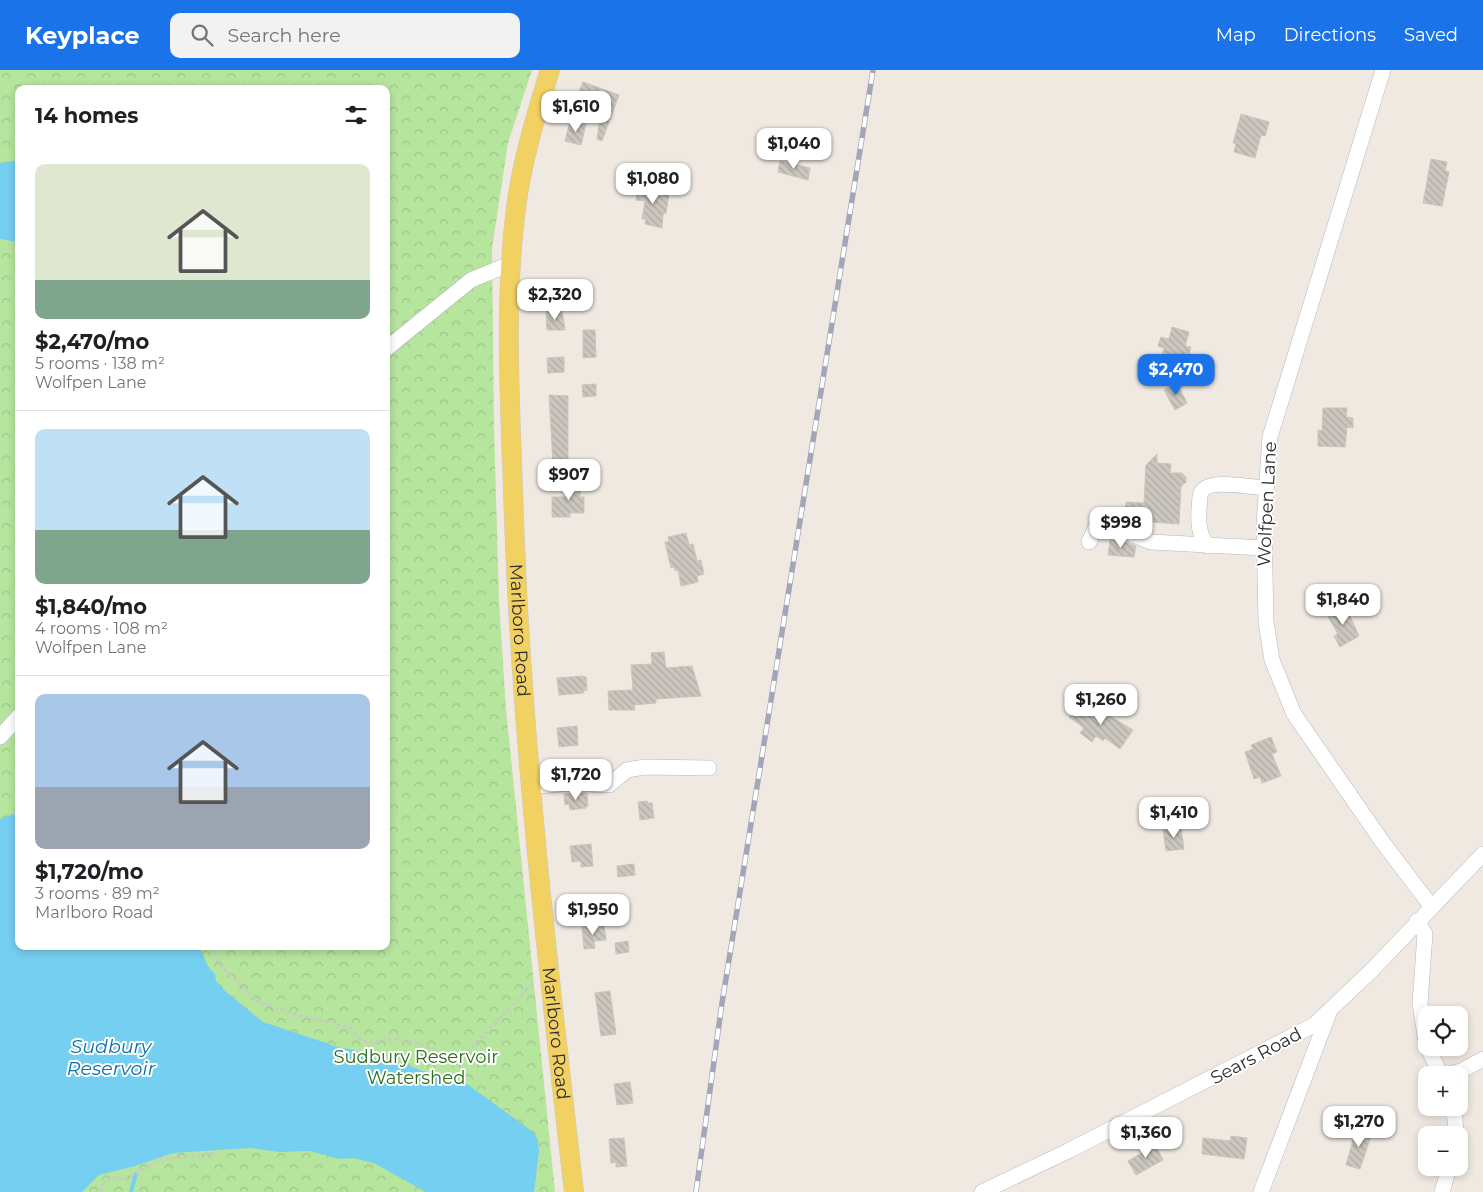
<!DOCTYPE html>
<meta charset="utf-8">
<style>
body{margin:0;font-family:Montserrat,sans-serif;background:#f2f2f2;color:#202124;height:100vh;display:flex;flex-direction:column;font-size:19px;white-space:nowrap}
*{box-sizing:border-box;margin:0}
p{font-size:16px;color:#757577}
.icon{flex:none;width:28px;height:28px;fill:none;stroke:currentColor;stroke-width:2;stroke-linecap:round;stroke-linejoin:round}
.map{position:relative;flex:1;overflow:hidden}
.panel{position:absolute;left:15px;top:15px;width:375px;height:865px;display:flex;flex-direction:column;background:#fff;border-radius:10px;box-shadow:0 2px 8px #0003}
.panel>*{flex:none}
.controls{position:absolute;left:1418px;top:936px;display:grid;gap:10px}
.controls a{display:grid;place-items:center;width:50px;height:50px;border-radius:10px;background:#fff;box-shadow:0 2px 8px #0003;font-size:25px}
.price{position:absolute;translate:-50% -42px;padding:0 11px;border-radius:10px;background:#fff;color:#222;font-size:16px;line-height:32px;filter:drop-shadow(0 1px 2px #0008)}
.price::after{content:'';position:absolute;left:50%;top:30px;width:15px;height:11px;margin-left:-8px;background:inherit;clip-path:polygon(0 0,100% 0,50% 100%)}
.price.current{background:#1a73e8;color:#fff}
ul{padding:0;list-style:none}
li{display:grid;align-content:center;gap:10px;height:265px;padding:0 20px}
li+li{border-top:1px solid #e0e0e0}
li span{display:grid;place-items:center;height:155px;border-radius:10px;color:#555}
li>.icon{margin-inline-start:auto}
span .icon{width:90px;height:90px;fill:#fffc;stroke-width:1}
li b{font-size:21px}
h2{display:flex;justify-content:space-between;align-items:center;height:60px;padding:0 20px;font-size:21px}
header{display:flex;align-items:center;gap:30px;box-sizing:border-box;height:70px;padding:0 25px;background:#1a73e8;color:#fff}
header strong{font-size:24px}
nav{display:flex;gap:28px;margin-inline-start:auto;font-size:18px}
.search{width:350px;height:45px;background:#f2f2f2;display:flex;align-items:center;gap:12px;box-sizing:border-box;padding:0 18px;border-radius:10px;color:#757577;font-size:19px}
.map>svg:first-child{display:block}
</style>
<header>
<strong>Keyplace</strong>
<div class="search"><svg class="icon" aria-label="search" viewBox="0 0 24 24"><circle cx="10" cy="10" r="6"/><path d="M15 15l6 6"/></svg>Search here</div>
<nav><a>Map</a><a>Directions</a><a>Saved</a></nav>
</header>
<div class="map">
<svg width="1483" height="1122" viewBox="0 0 1483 1122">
<defs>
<pattern id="park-crowns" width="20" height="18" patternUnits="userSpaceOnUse" patternTransform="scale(1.25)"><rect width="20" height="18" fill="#b6e59e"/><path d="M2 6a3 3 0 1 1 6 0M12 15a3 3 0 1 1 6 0" fill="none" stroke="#9dc588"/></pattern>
<pattern id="building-back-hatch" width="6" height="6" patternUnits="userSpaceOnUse" patternTransform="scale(1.25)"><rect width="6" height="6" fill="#cbc7bf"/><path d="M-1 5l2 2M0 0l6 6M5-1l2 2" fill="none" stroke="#afaba4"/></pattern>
</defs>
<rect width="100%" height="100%" fill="#efe9e1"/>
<path fill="url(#park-crowns)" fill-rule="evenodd" d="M0,0H532L508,73L492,179L494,358L499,532L506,639L555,1122H0ZM19,19H386V876H19Z"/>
<path fill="#75cff0" d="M19,90V172L0,169V93Z
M19,742V876H198C205,885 205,896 215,904L216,911L226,922L263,952L341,978C360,978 379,995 397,992L441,1007L463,1011L533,1062L538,1070L539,1081L534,1122H426L374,1093L353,1088L340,1089L309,1081L279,1082L250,1078L173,1083L135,1096L99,1105L82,1122H0V749Z"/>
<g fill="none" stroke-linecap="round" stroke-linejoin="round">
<path stroke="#75cff0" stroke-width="4" d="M131,1122L136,1104"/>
</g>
<path fill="url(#building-back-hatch)" stroke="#cbc5ba" d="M583,12L619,25L602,71L597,69L602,35L580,27L582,23L579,22Z
M1241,44L1269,52L1265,66L1261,65L1255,88L1234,82L1236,73H1233Z
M574,51L586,54L581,75L565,71L569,55L572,56Z
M1431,89L1447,92L1445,101L1449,102L1442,136L1423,133Z
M780,91L810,98L808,110L778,102Z
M638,115L660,118L659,122L669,124L666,143L663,144L662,158L645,154L646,149H642L645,131L636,130Z
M548,241H562L565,260H547L546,242Z
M1172,257L1189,262L1185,276L1191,277L1184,302L1168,297L1176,311L1157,307L1164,278L1158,276L1161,267L1169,269Z
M583,260H595L596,287L583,288Z
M564,287V302L548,303L547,288Z
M1177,313L1187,333L1175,340L1164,320Z
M596,314V326L583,327L582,315Z
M549,325L568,326V394H553Z
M1323,338H1347L1346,347L1353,348V358L1347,357L1345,377L1318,376V360L1322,361Z
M1157,384V393L1171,394L1170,403H1182L1186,407V412L1181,416L1179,454L1124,450L1126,432L1144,433L1146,395Z
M568,409H580V427H584V443H570V447H552V427H568Z
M686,463L689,475L693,474L697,491L701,490L704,504L697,506L698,512L681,516L678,500L675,501L674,497L671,498L665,472H669L668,467Z
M1110,470L1125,472L1136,476L1134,487L1108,485Z
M1345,535L1359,566L1340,577L1334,566L1338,564L1327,545Z
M664,582L666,598L692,596L701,626L656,629V633L634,635L635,640H609L608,621L633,620L631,595L652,594L651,583Z
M582,606L586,607L587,620L583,621L584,623L559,625L557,608Z
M1083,633L1093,640L1095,637L1133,660L1120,679L1105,668L1103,671L1096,666L1092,672L1080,663L1084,658L1069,647L1077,636L1079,638Z
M577,656L578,675L559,677L557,658Z
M1271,667L1277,682L1272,684L1281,706L1262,713L1260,707L1254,709L1245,682L1253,679L1251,675Z
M578,723H587L588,736H586V738L570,740L569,734L565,735L564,724Z
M647,731L648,733H652L654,748L640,750L638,732Z
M1181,758L1184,779L1166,781L1163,760Z
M591,774L593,796L581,797V791L572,792L570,776Z
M634,794L635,805L618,807L617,796Z
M604,855L606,870L594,871L595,878L584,879L582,857Z
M628,871L629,882L616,884L615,873Z
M610,921L616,964L601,966L595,923Z
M630,1012L633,1033L617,1035L614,1014Z
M1363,1057L1373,1060L1360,1099L1346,1095L1355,1063L1361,1064Z
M1231,1066L1247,1068L1244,1089L1202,1084L1203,1068L1230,1071Z
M624,1068L627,1096L616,1097V1092L611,1093L609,1069Z
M1154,1072L1163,1090L1136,1105L1128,1091L1142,1083L1140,1079Z"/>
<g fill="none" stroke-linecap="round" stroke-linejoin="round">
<defs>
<path id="minor" d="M1383,0L1270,367L1264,455L1266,552L1272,590L1294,644L1381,770L1431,836
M386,279L471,210L512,193
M1089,472L1097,455L1124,461L1151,472L1263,478
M1207,476C1199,463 1198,454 1199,439C1200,434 1199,427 1201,423C1206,408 1251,417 1265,418
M0,667L19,646
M530,717L570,713L609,715L627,700L645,697L709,698
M1417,851L1425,864L1420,933L1426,972
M1428,978L1441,1005
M1445,1005L1461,1001L1483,989
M1451,1038L1455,1048L1456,1065
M982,1122L1068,1081L1314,955L1372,900L1483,784
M1261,1122L1329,943
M1442,1122L1449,1098"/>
<g id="major">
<path id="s1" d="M550,0C536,45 522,91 516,138C503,239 511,347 514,449C522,675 548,898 574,1122"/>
</g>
</defs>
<use href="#minor" stroke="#b4b7c1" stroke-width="16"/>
<use href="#major" stroke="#c9c9c9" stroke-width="20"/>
<path stroke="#c9c9c9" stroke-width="2.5" stroke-dasharray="4 2.5" stroke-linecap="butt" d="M211,876L219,894L257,931L287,942L351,958L361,970L371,973C404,962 429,979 461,989L534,912
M100,1122L104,1114L111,1107L126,1109L160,1090L217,1083"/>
<use href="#minor" stroke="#fff" stroke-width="15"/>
<use href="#major" stroke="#f2d163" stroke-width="19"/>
<defs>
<path id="rail" d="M696,1122L722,933L873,0"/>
</defs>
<use href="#rail" stroke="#a3a6b8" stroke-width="5.5"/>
<use href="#rail" stroke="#fff" stroke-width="4" stroke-dasharray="11" stroke-linecap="butt"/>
</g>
<g text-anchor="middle" stroke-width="4" stroke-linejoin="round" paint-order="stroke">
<g font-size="18" fill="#2e2e2e" stroke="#fff">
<text transform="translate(1267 434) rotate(-87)" y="6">Wolfpen Lane</text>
<text dy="6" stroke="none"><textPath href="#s1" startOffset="565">Marlboro Road</textPath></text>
<text dy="6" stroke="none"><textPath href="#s1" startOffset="970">Marlboro Road</textPath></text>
<text transform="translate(1256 986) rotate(-28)" y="6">Sears Road</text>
</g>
<g font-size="18" fill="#2c6e1b" stroke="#fff">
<text x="416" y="993">Sudbury Reservoir<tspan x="416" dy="21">Watershed</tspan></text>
</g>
<g font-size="19" font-style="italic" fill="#0d6fa3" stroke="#fff">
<text x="111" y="983">Sudbury<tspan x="111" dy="22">Reservoir</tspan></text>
</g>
</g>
</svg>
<div class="controls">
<a><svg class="icon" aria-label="locate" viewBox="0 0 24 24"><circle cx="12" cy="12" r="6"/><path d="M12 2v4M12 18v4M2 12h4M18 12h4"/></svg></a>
<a>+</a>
<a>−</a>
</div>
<b class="price" style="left:576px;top:63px">$1,610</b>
<b class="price" style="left:794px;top:100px">$1,040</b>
<b class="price" style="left:653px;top:135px">$1,080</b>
<b class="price" style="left:555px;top:251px">$2,320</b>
<b class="price current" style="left:1176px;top:326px">$2,470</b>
<b class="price" style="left:569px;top:431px">$907</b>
<b class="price" style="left:1121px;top:479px">$998</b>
<b class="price" style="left:1343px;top:556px">$1,840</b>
<b class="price" style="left:1101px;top:656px">$1,260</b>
<b class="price" style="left:576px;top:731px">$1,720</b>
<b class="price" style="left:1174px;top:769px">$1,410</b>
<b class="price" style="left:593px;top:866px">$1,950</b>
<b class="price" style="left:1359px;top:1078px">$1,270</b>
<b class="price" style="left:1146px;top:1089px">$1,360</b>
<section class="panel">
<h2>14 homes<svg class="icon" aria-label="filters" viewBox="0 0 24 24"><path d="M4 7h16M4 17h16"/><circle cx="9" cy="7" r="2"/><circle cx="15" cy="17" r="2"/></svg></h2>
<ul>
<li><span style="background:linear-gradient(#dfe7d0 75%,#7fa58c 0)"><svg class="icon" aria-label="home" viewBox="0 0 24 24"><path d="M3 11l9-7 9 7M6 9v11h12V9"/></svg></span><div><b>$2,470/mo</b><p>5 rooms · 138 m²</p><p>Wolfpen Lane</p></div></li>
<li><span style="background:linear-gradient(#bfe0f5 65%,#7fa58c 0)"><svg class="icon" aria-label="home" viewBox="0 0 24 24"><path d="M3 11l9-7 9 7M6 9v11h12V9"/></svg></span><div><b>$1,840/mo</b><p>4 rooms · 108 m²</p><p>Wolfpen Lane</p></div></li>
<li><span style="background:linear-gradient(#a9c7e8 60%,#9aa5b1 0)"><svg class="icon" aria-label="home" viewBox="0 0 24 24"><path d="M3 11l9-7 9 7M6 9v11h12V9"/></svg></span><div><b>$1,720/mo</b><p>3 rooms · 89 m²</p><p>Marlboro Road</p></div></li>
</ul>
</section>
</div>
